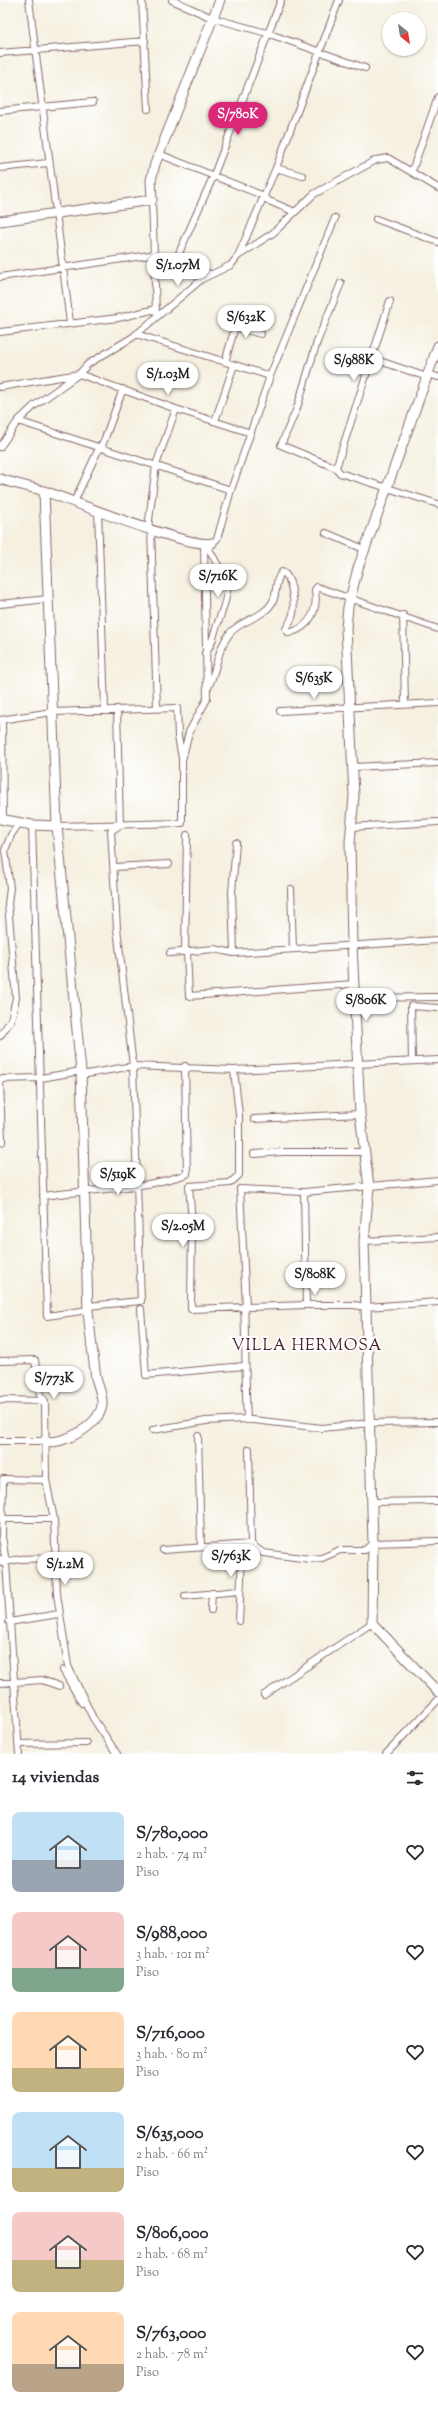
<!DOCTYPE html>
<html lang="es">
<meta charset="utf-8">
<style>
body{margin:0;font-family:"Sorts Mill Goudy",serif;background:#f7f7f7;color:#2b2b33;height:100vh;display:flex;flex-direction:column;font-size:15px;white-space:nowrap}
*{box-sizing:border-box;margin:0}
p{font-size:13px;color:#7c7c81}
.icon{flex:none;width:22px;height:22px;fill:none;stroke:currentColor;stroke-width:2;stroke-linecap:round;stroke-linejoin:round}
.map{position:relative;height:1754px;overflow:hidden}
.panel{display:flex;flex-direction:column;background:#fff;flex:1}
.panel>*{flex:none}
.needle{width:26px;rotate:150deg}
.fabs{position:absolute;left:382px;top:12px;display:grid;gap:8px}
.fabs a{display:grid;place-items:center;width:44px;height:44px;border-radius:50%;background:#fff;box-shadow:0 1px 3px #0004;font-size:20px}
.price{position:absolute;translate:-50% -34px;padding:0 9px;border-radius:14px;background:#fff;color:#222;font-size:13px;line-height:26px;filter:drop-shadow(0 1px 2px #0008)}
.price::after{content:'';position:absolute;left:50%;top:24px;width:12px;height:9px;margin-left:-6px;background:inherit;clip-path:polygon(0 0,100% 0,50% 100%)}
.price.active{background:#db2777;color:#fff}
ul{padding:0;list-style:none}
li{display:flex;align-items:center;gap:12px;height:100px;padding:0 12px}
li span{display:grid;place-items:center;flex:none;width:112px;height:80px;border-radius:8px;color:#555}
li>.icon{margin-inline-start:auto}
span .icon{width:48px;height:48px;fill:#fffc;stroke-width:1}
li b{font-size:17px}
h2{display:flex;justify-content:space-between;align-items:center;height:48px;padding:0 12px;font-size:17px}
.map>svg:first-child{display:block}
</style>
<div class="map">
<svg width="438" height="1754" viewBox="0 0 438 1754">
<rect width="100%" height="100%" fill="#fff"/>
<filter id="ink" filterUnits="userSpaceOnUse"><feTurbulence type="fractalNoise" baseFrequency=".025" numOctaves="2"/><feDisplacementMap in="SourceGraphic" scale="8" xChannelSelector="R" yChannelSelector="G"/><feConvolveMatrix kernelMatrix="1 2 1 2 8 2 1 2 1" color-interpolation-filters="sRGB"/></filter>
<filter id="wash" filterUnits="userSpaceOnUse"><feTurbulence type="fractalNoise" baseFrequency=".012" numOctaves="4" result="noise"/><feDisplacementMap in="SourceGraphic" scale="16" xChannelSelector="R" yChannelSelector="G"/><feGaussianBlur stdDeviation="0.9" result="paint"/><feColorMatrix in="noise" values="0 0 0 0 0 0 0 0 0 0 0 0 0 0 0 0 0 1.4 0 .05"/><feComposite in="paint" operator="in"/></filter>
<g filter="url(#wash)">
<rect width="100%" height="100%" fill="#f5f0e0"/>
</g>
<g filter="url(#ink)">
<g fill="none" stroke-linecap="round" stroke-linejoin="round">
<defs>
<path id="street" d="M29,0L70,323
M142,0L148,109
M172,0L212,18L267,33L365,68
M0,53L145,41
M0,111L93,102
M159,154L264,196L269,201L295,212
M0,168L48,163
M276,168L303,176
M412,171L438,97
M152,200L156,312
M376,219L438,242
M238,256L276,168L339,0
M175,262L213,177L281,0
M0,277L150,255L211,274
M341,283L317,342L297,408L281,445L336,468L340,473L438,504
M0,332L118,318L156,309
M136,334L270,376
M371,358L427,377
M225,362L235,327L261,334
M428,374L438,377
M0,387L79,374L176,409L251,433
M18,421L231,490
M215,421L234,365
M102,446L123,389
M0,447L18,421L34,406L79,374L88,364L133,337L202,279L231,265L238,256L273,233L314,194L376,160L388,158L438,188
M336,468L390,301
M74,502L100,446
M98,511L105,710
M148,528L156,465L176,409
M151,529L157,708
M326,533L364,549
M212,543L217,539L231,490L270,376L335,218
M0,604L48,599
M403,615L405,704
M205,653C213,644 213,636 217,625C235,579 227,585 207,545
M208,688C217,670 217,649 230,633C241,620 263,618 272,603C278,594 274,580 282,572C292,575 295,605 293,614C292,619 289,624 286,629L289,633C311,627 318,610 315,590L317,587L438,629
M280,711L438,703
M0,720L52,712L177,708L178,737L182,758
M2,720L3,819
M353,767L438,763
M32,825L47,1316L88,1310
M57,826L182,823V760L189,732L207,699L204,544
M350,827L438,822
M114,867L169,864
M291,889L293,949
M185,951L187,835
M187,952L189,996L354,984
M170,953L214,949L234,953L438,940
M234,953L232,892L236,843
M355,998L438,997
M0,1036L11,1020L16,998L8,904L10,888L5,850L11,835L20,822
M412,1060L411,1006L438,1008
M234,1070L239,1115V1175L230,1183L189,1186L192,1222L191,1309L306,1305H354L366,1307L438,1302
M81,1075L133,1066L234,1070L438,1060
M0,1079L41,1078L81,1071
M0,1079L2,1142
M254,1119L360,1114
M254,1154L283,1152H365
M304,1192L306,1305
M43,1196C91,1189 141,1190 187,1174L185,1066
M364,1241L438,1237
M88,1306L141,1301L133,1066L117,928L111,831L120,825L117,709
M244,1306C246,1345 245,1382 247,1420
M246,1306L240,1189L304,1192L438,1180
M141,1309L146,1375L244,1366
M0,1361L35,1360L40,1395L45,1401L46,1480L54,1519L57,1594L68,1666L93,1718L117,1754
M0,1400L45,1401
M153,1430L206,1421L244,1419L322,1428L370,1423L438,1422
M198,1436L201,1546
M0,1441H44
M371,1502L438,1501
M3,1519H54
M163,1550L251,1544L263,1553L310,1559L322,1558L340,1550H365L373,1543L438,1541
M0,1559L6,1563L19,1754
M2,1563L19,1559L57,1558
M6,1563L2,1537L3,1479L46,1480
M185,1596L239,1591
M211,1610L212,1593
M239,1621L242,1557L251,1544L249,1449
M9,1622L59,1614
M63,1670L82,1703
M0,1683L42,1680L59,1686
M264,1695L372,1623
M18,1744L86,1743
M386,1754L438,1700"/>
<path id="secondary" d="M0,221L152,200L151,180L155,164L220,0
M438,346L358,568L348,607L346,628L354,796L350,842L352,945L360,1114L369,1187L364,1241L373,1543L372,1623L438,1692
M0,479C15,484 32,487 47,492C75,502 191,549 212,543
M0,819L32,825L57,826
M44,1441C63,1446 100,1425 102,1405C103,1396 98,1386 96,1378C93,1355 90,1333 88,1310L81,1071L57,826L44,491"/>
</defs>
<use href="#street" stroke="#86686a" stroke-width="8"/>
<use href="#secondary" stroke="#86686a" stroke-width="11"/>
<use href="#street" stroke="#fff" stroke-width="6"/>
<use href="#secondary" stroke="#fff" stroke-width="9"/>
</g>
</g>
<g text-anchor="middle" stroke-width="4" stroke-linejoin="round" paint-order="stroke">
<g font-size="16" letter-spacing="1" fill="#4a1f2b" stroke="#fff">
<text x="307" y="1350">VILLA HERMOSA</text>
</g>
</g>
</svg>
<div class="fabs">
<a><svg class="needle" viewBox="-14 -14 28 28"><path d="M0-13l5 13h-10z" fill="#e53935"/><path d="M0 13l5-13h-10z" fill="#7c7c81"/></svg></a>
</div>
<b class="price active" style="left:238px;top:136px">S/780K</b>
<b class="price" style="left:178px;top:287px">S/1.07M</b>
<b class="price" style="left:246px;top:339px">S/632K</b>
<b class="price" style="left:354px;top:382px">S/988K</b>
<b class="price" style="left:168px;top:396px">S/1.03M</b>
<b class="price" style="left:218px;top:598px">S/716K</b>
<b class="price" style="left:314px;top:700px">S/635K</b>
<b class="price" style="left:366px;top:1022px">S/806K</b>
<b class="price" style="left:118px;top:1196px">S/519K</b>
<b class="price" style="left:183px;top:1248px">S/2.05M</b>
<b class="price" style="left:315px;top:1296px">S/808K</b>
<b class="price" style="left:54px;top:1400px">S/773K</b>
<b class="price" style="left:231px;top:1578px">S/763K</b>
<b class="price" style="left:65px;top:1586px">S/1.2M</b>
</div>
<section class="panel">
<h2>14 viviendas<svg class="icon" aria-label="filters" viewBox="0 0 24 24"><path d="M4 7h16M4 17h16"/><circle cx="9" cy="7" r="2"/><circle cx="15" cy="17" r="2"/></svg></h2>
<ul>
<li><span style="background:linear-gradient(#bfe0f5 60%,#9aa5b1 0)"><svg class="icon" aria-label="home" viewBox="0 0 24 24"><path d="M3 11l9-7 9 7M6 9v11h12V9"/></svg></span><div><b>S/780,000</b><p>2 hab. · 74 m²</p><p>Piso</p></div><svg class="icon" aria-label="heart" viewBox="0 0 24 24"><path d="M12 20l-8-8c-3-5 5-10 8-4 3-6 11-1 8 4z"/></svg></li>
<li><span style="background:linear-gradient(#f6c9c9 70%,#7fa58c 0)"><svg class="icon" aria-label="home" viewBox="0 0 24 24"><path d="M3 11l9-7 9 7M6 9v11h12V9"/></svg></span><div><b>S/988,000</b><p>3 hab. · 101 m²</p><p>Piso</p></div><svg class="icon" aria-label="heart" viewBox="0 0 24 24"><path d="M12 20l-8-8c-3-5 5-10 8-4 3-6 11-1 8 4z"/></svg></li>
<li><span style="background:linear-gradient(#ffd9b3 70%,#c2b280 0)"><svg class="icon" aria-label="home" viewBox="0 0 24 24"><path d="M3 11l9-7 9 7M6 9v11h12V9"/></svg></span><div><b>S/716,000</b><p>3 hab. · 80 m²</p><p>Piso</p></div><svg class="icon" aria-label="heart" viewBox="0 0 24 24"><path d="M12 20l-8-8c-3-5 5-10 8-4 3-6 11-1 8 4z"/></svg></li>
<li><span style="background:linear-gradient(#bfe0f5 70%,#c2b280 0)"><svg class="icon" aria-label="home" viewBox="0 0 24 24"><path d="M3 11l9-7 9 7M6 9v11h12V9"/></svg></span><div><b>S/635,000</b><p>2 hab. · 66 m²</p><p>Piso</p></div><svg class="icon" aria-label="heart" viewBox="0 0 24 24"><path d="M12 20l-8-8c-3-5 5-10 8-4 3-6 11-1 8 4z"/></svg></li>
<li><span style="background:linear-gradient(#f6c9c9 60%,#c2b280 0)"><svg class="icon" aria-label="home" viewBox="0 0 24 24"><path d="M3 11l9-7 9 7M6 9v11h12V9"/></svg></span><div><b>S/806,000</b><p>2 hab. · 68 m²</p><p>Piso</p></div><svg class="icon" aria-label="heart" viewBox="0 0 24 24"><path d="M12 20l-8-8c-3-5 5-10 8-4 3-6 11-1 8 4z"/></svg></li>
<li><span style="background:linear-gradient(#ffd9b3 65%,#b9a48a 0)"><svg class="icon" aria-label="home" viewBox="0 0 24 24"><path d="M3 11l9-7 9 7M6 9v11h12V9"/></svg></span><div><b>S/763,000</b><p>2 hab. · 78 m²</p><p>Piso</p></div><svg class="icon" aria-label="heart" viewBox="0 0 24 24"><path d="M12 20l-8-8c-3-5 5-10 8-4 3-6 11-1 8 4z"/></svg></li>
</ul>
</section>
